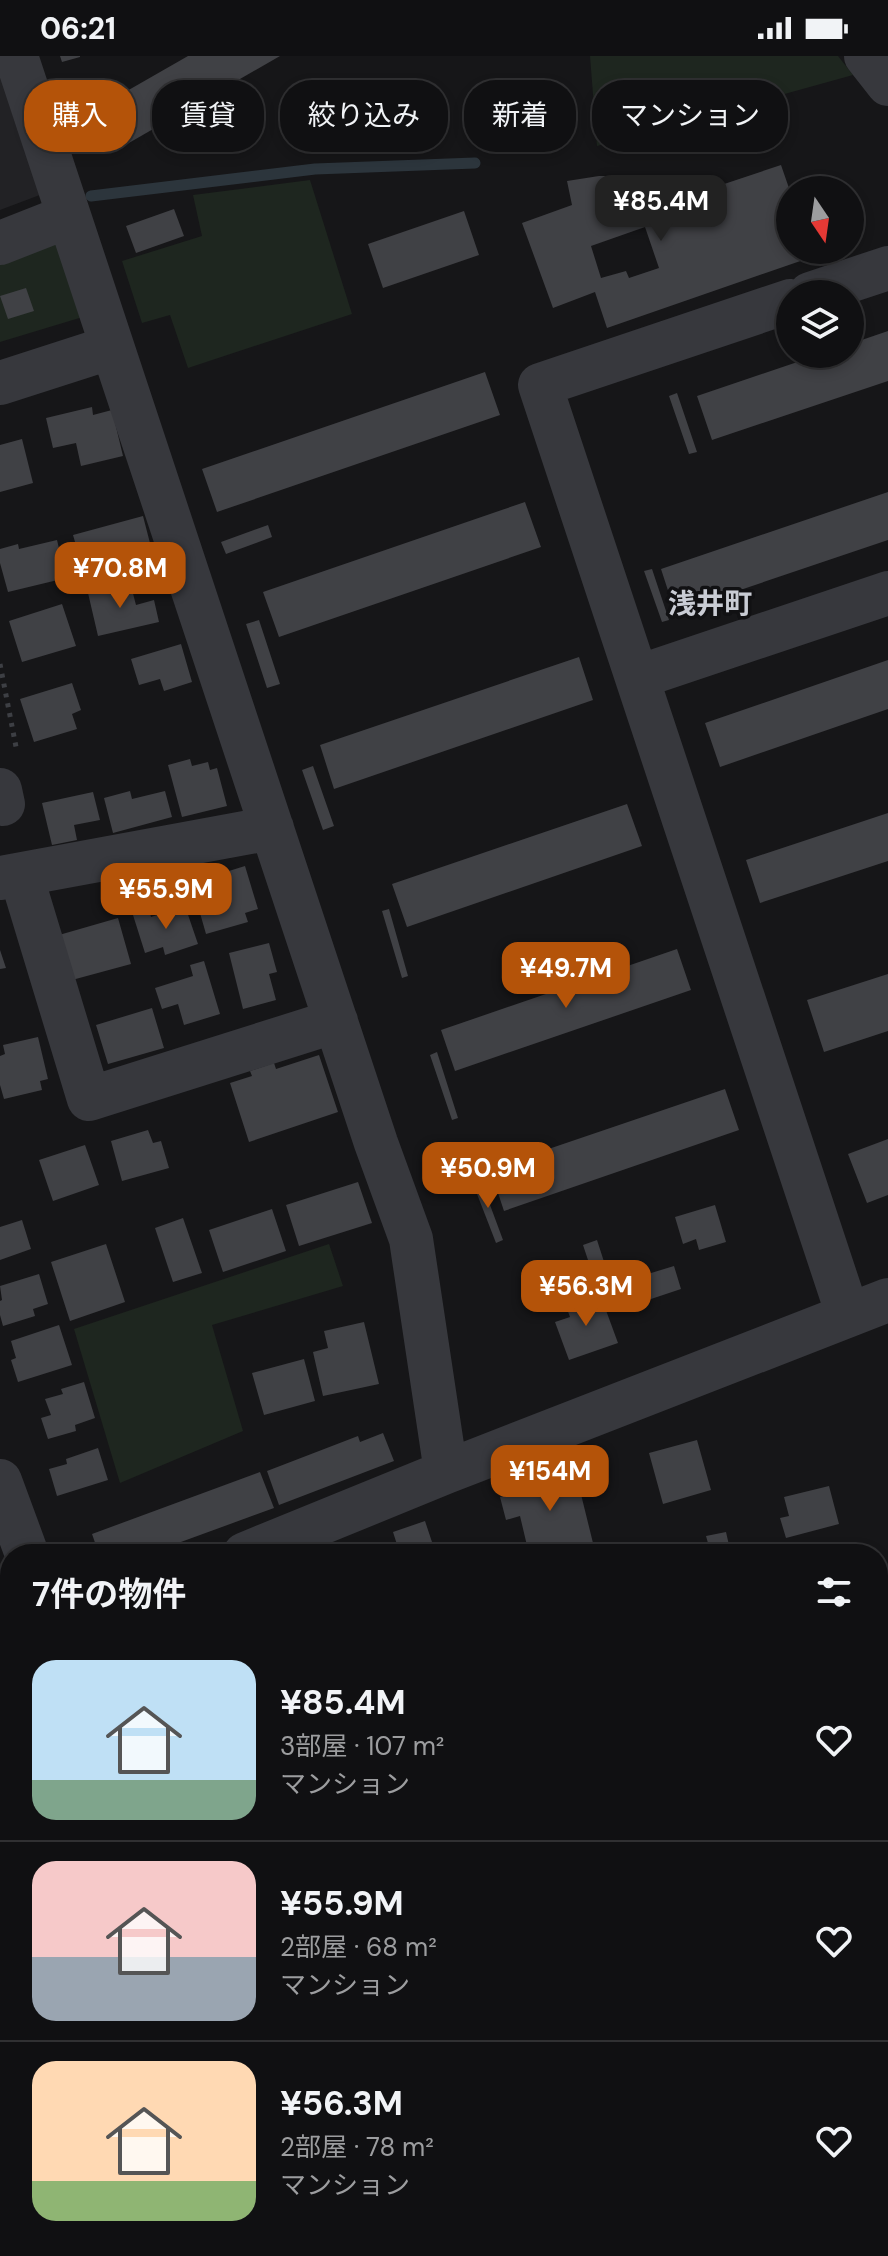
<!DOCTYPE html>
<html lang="ja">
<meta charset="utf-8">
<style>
body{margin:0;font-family:"DM Sans","Noto Sans JP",sans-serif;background:#1e1e20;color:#f1f3f6;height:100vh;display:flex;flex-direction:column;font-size:30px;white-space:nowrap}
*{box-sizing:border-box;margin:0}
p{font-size:26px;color:#9c9d9f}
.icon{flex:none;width:44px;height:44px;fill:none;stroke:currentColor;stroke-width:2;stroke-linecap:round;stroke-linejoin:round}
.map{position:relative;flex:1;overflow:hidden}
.details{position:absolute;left:0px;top:1488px;width:888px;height:712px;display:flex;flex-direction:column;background:#101012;border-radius:32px 32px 0 0;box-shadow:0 4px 12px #0003,0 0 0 2px #303032}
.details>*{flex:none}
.hud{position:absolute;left:24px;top:24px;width:840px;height:72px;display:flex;gap:16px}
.needle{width:52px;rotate:167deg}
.controls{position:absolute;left:776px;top:120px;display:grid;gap:16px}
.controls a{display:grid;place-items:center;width:88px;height:88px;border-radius:50%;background:#101012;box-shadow:0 4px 12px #0003,0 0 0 2px #303032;font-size:40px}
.price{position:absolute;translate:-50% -68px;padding:0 18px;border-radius:16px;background:#b45309;color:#fff;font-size:26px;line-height:52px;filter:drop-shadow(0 2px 4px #0008)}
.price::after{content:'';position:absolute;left:50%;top:48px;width:24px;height:18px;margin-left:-12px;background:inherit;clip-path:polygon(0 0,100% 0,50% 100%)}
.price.current{background:#222;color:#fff}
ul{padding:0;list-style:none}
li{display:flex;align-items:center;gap:24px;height:200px;padding:0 32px}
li+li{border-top:2px solid #303032}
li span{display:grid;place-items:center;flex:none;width:224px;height:160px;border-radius:24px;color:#555}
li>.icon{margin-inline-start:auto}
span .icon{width:96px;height:96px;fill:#fffc;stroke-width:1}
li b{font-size:34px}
h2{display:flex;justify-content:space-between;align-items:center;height:96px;padding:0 32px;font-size:34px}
.pill{padding:0 28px;border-radius:32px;background:#101012;box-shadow:0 4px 12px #0003,0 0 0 2px #303032;font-size:28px;line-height:72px}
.pill.current{background:#b45309;color:#fff}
.status{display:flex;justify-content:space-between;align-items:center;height:56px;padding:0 40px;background:#101012;direction:ltr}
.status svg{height:22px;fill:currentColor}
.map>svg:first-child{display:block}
</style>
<div class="status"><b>06:21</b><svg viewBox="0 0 49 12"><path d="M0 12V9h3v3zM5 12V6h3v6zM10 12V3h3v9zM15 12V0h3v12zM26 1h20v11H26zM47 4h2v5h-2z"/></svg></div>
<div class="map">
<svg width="888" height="2200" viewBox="0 0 888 2200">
<rect width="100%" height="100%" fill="#161618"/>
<path fill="#222225" d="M0,2L45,137L0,154Z"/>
<path fill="#1e261f" d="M590,0H838L853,19L597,90Z
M310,124L352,258L188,312L170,259L142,267L122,205L202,180L193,139Z
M39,184L63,191L86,260L0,286V199Z
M329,1188L343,1230L212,1269L243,1375L120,1427L74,1273Z
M242,2190H366L370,2200H246Z"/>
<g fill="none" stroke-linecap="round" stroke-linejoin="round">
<path stroke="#2c353c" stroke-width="11" d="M91,140L315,113L475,107
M0,1631L10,1640
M600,2190L602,2200"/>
</g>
<path fill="#404145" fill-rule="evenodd" d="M60,0H80V1L62,6Z
M188,0H280L115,95L92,55Z
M322,59L326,92L318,93L314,60Z
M781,109L790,135V194H809L812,201L607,272L595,236L553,252L522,167L572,149L567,125L599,120H612L638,132L648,139L655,151ZM645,171L659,212L629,222L626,215L601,222L591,190Z
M174,153L184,180L136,197L126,170Z
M464,155L479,199L383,232L368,188Z
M26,232L34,255L8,263L0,240Z
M888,275V325L712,384L697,340L821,298H850V288Z
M485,316L500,359L217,456L202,413Z
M677,337L697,396L689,398L669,340Z
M92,351L93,359L112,354L123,400L81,410L76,387L53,392L46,362Z
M22,383L33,427L0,436V389Z
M888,436V484L675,556L661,513Z
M525,446L541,491L279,581L263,536Z
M143,460L151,491L133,496L134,504L84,517L73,479Z
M268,469L272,481L226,498L221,486Z
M57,484L66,522L8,536L0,507V493L18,488L19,493Z
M652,513L669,564L662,566L644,515Z
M130,526L136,549L154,544L159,566L98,580L88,537Z
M62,548L76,590L22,606L9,565Z
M259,564L280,628L267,632L246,568Z
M181,588L192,626L164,635L160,623L139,629L131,603Z
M579,601L593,644L334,733L320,689Z
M888,604V653L720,711L705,667Z
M72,627L81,654L72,658L77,673L34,686L20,643Z
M190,703L192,710L208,706L210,714L217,712L227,750L182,761L168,709Z
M313,710L334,770L323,774L302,714Z
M130,735L132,743L165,735L172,761L113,777L104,742Z
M93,736L100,764L74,769L77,784L52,789L42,747Z
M627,748L642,790L407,871L392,828Z
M888,757V805L760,847L746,804Z
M245,810L258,853L245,857L248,866L206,878L196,843L221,835L216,819Z
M185,850L198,888L165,899L163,891L145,897L133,859L149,854L151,861Z
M389,853L408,920L402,922L382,855Z
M118,862L131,908L72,924L59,879Z
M269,887L277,916L269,918L276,944L243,953L229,897Z
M677,893L691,934L455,1015L441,974Z
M0,894L6,912L0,913Z
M204,905L220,958L184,969L178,948L162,953L155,932L193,920L190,909Z
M888,918V975L824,996L807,944Z
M152,952L164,992L108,1008L96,969Z
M38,981L48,1023L40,1025L42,1034L4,1043L0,1029V1000L5,998L3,989Z
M437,996L458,1062L452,1064L430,999Z
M319,999L338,1056L249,1086L230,1027L252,1020L250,1015L274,1007L276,1013Z
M725,1033L739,1074L504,1155L490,1113Z
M148,1074L153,1087L161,1085L169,1112L122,1125L111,1085Z
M888,1083V1139L867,1147L848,1098Z
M85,1089L99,1129L53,1145L39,1104Z
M480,1122L503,1184L496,1187L472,1125Z
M358,1126L372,1167L299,1190L286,1149Z
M715,1149L726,1186L699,1194L696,1183L683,1188L675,1161Z
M272,1153L286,1195L223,1216L209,1174Z
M183,1162L202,1217L173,1226L155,1172Z
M22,1164L31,1193L0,1204V1171Z
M597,1184L607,1215L593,1219L583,1189Z
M106,1188L125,1246L70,1265L51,1206Z
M674,1210L681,1233L645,1245L638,1221Z
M39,1218L48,1248L33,1253L35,1260L3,1270L0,1259V1245L2,1244L0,1230Z
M600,1238L618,1287L569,1304L555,1266L570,1261L566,1250Z
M364,1266L379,1328L323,1340L313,1296L328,1292L324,1275Z
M59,1269L72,1309L18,1326L11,1304L16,1302L11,1285Z
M304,1303L315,1345L264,1359L252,1317Z
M84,1326L95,1362L75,1369L76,1375L48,1383L41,1362L51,1359L45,1343L63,1338L61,1333Z
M383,1377L394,1405L279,1449L267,1415L358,1380L360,1386Z
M697,1384L711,1434L663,1448L649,1397Z
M98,1392L108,1424L57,1440L49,1413L67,1408L66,1403Z
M574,1410L593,1487L581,1490L583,1498H529L520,1460L506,1464L500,1441L514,1437L511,1426Z
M260,1416L274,1452L148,1498H99L92,1478Z
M829,1430L839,1468L786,1482L780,1462L789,1460L784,1441Z
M425,1465L436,1498H400L393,1476Z
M726,1476L731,1498H690L689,1492L708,1487L706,1480Z
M10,2147V2190H101L103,2196L90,2200H7L0,2178V2150Z
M162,2190H236L237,2194L223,2200H166Z"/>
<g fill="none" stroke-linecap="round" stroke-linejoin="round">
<path stroke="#3d3f44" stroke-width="5" stroke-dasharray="4 6" stroke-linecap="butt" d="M0,608L17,696
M878,2039L888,2038"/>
<path stroke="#37383d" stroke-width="44" d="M16,0L376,1087L411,1183L446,1416
M866,0L888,28
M0,187L69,160
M810,238L888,212
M790,245L540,329L848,1259
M0,327L112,291
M638,621L888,537
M0,734L3,748
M21,819L89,1043L336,965
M0,822L272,772
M0,1425L25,1493
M245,1498L446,1416L888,1244
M0,1595L10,1591
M0,2030L10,2036
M141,2190L146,2200"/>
</g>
<g text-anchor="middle" stroke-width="7" stroke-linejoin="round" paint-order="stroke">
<g font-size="28" font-weight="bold" fill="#c9ccd4" stroke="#111113">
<text x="710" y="557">浅井町</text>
</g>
</g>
</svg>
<div class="controls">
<a><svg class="needle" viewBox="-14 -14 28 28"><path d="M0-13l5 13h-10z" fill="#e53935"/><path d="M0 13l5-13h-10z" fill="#9c9d9f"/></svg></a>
<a><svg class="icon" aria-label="layers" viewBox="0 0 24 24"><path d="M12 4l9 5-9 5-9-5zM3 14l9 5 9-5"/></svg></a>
</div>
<b class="price current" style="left:661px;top:187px">¥85.4M</b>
<b class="price" style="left:120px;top:554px">¥70.8M</b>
<b class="price" style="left:166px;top:875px">¥55.9M</b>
<b class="price" style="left:566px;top:954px">¥49.7M</b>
<b class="price" style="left:488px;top:1154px">¥50.9M</b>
<b class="price" style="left:586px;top:1272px">¥56.3M</b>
<b class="price" style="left:550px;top:1457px">¥154M</b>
<div class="hud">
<a class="pill current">購入</a>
<a class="pill">賃貸</a>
<a class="pill">絞り込み</a>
<a class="pill">新着</a>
<a class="pill">マンション</a>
</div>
<section class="details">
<h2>7件の物件<svg class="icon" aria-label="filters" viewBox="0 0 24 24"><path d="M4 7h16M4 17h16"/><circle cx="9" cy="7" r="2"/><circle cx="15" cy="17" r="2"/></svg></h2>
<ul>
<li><span style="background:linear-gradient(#bfe0f5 75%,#7fa58c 0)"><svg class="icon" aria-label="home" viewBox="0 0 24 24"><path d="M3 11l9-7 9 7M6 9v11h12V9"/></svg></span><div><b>¥85.4M</b><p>3部屋 · 107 m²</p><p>マンション</p></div><svg class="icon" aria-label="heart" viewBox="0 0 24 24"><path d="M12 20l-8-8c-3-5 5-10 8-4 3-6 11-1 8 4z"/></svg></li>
<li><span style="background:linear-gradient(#f6c9c9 60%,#9aa5b1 0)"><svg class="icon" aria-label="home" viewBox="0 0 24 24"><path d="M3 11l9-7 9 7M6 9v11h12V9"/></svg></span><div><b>¥55.9M</b><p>2部屋 · 68 m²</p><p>マンション</p></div><svg class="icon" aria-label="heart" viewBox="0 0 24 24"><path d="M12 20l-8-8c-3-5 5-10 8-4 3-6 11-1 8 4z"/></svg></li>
<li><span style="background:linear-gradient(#ffd9b3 75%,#8fb573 0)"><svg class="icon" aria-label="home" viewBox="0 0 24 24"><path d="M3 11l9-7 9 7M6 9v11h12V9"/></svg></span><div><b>¥56.3M</b><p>2部屋 · 78 m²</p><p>マンション</p></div><svg class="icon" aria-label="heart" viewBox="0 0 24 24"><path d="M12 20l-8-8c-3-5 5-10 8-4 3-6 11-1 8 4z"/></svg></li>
</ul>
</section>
</div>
